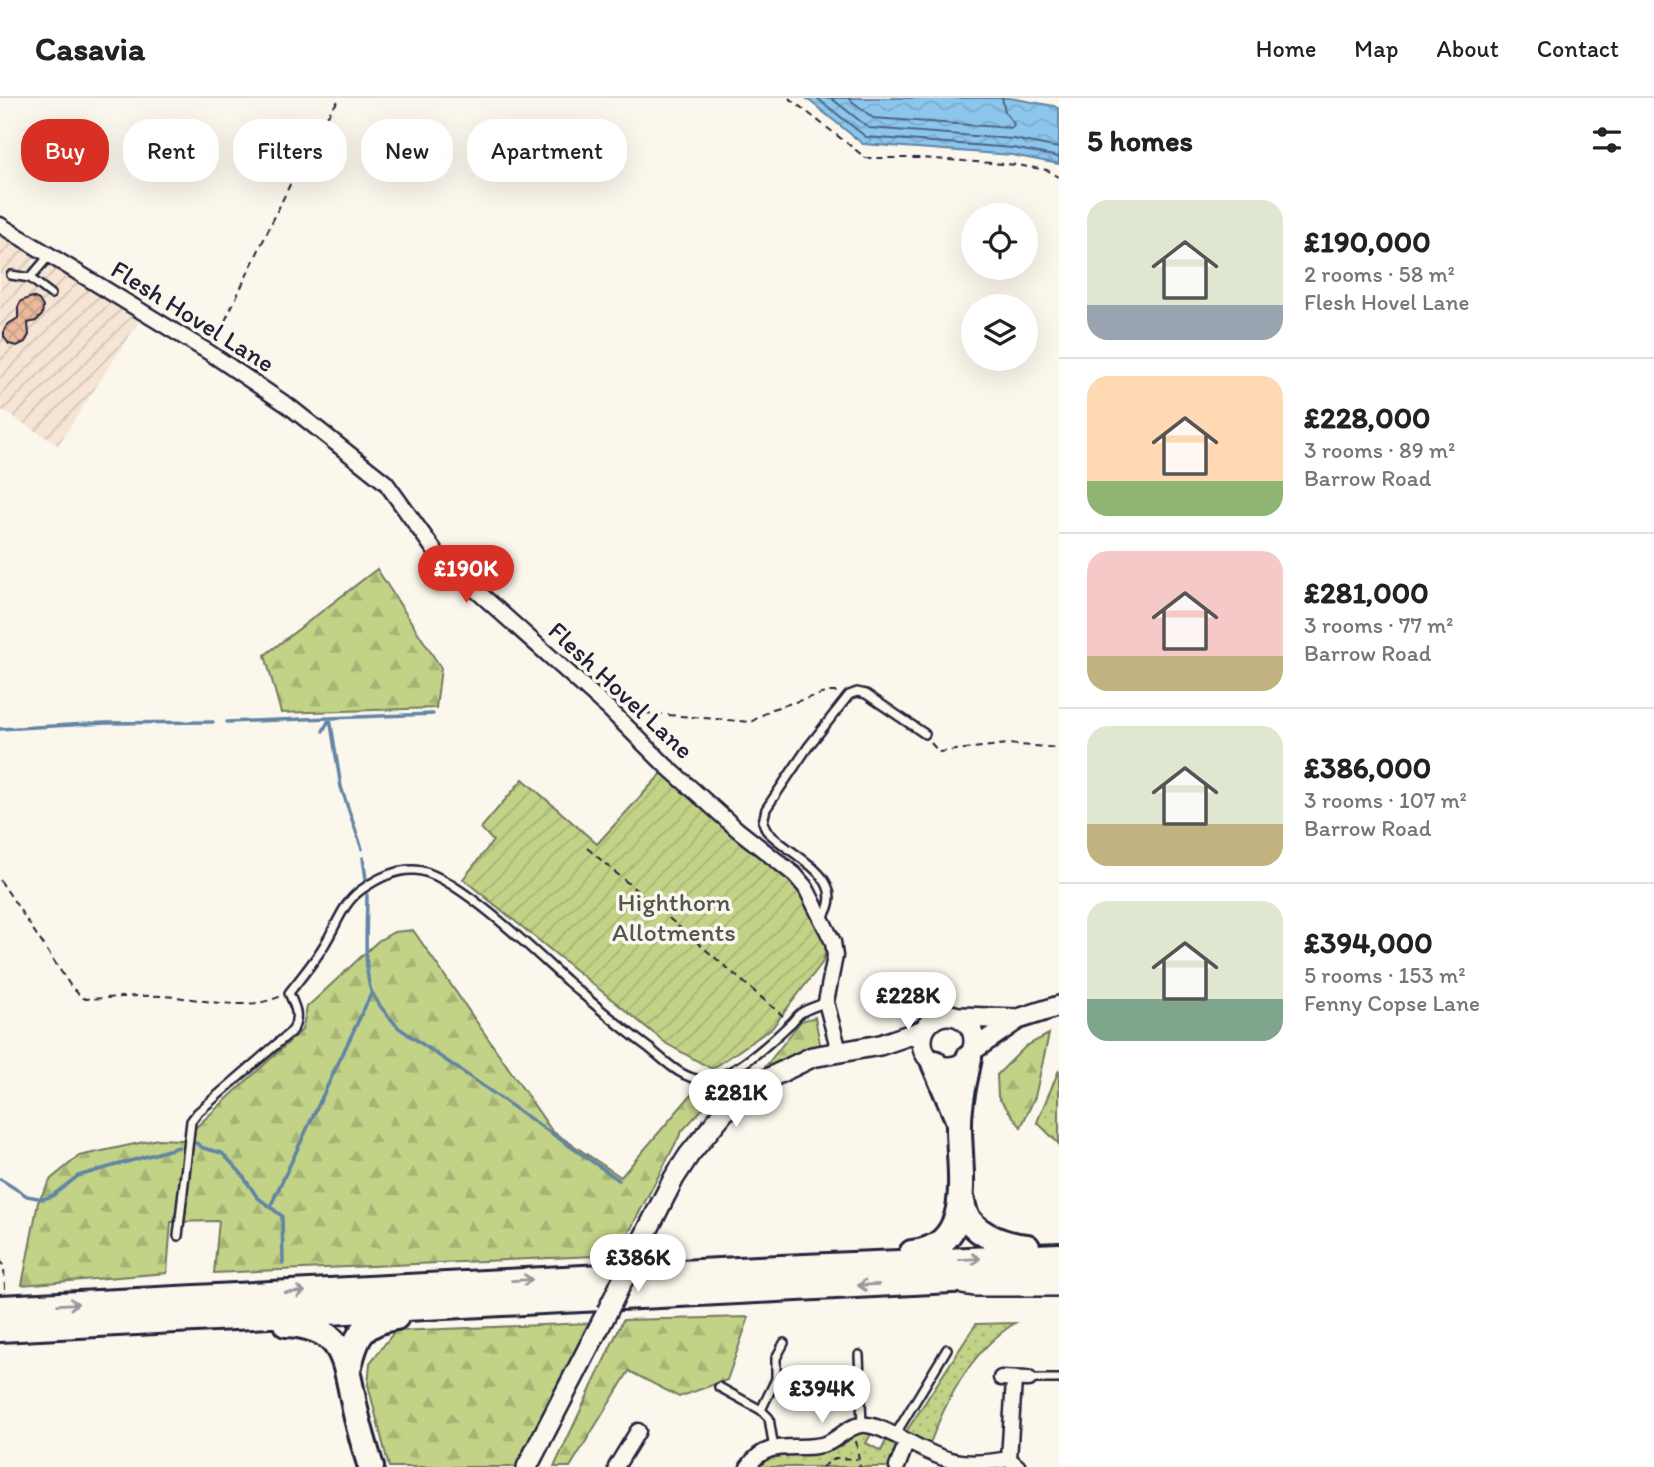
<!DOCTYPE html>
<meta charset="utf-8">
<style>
body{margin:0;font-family:Itim,sans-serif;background:#f2f2f2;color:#222;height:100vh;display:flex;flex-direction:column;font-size:26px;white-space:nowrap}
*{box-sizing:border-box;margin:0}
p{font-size:23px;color:#767676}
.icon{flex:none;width:38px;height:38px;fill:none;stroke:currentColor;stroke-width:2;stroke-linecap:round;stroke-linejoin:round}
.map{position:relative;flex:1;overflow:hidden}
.drawer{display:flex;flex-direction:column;background:#fff;width:595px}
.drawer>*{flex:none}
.top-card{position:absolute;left:21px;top:21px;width:665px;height:63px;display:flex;gap:14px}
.fabs{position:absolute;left:961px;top:105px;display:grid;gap:14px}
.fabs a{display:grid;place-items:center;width:77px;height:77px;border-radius:50%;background:#fff;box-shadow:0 7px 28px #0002;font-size:35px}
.price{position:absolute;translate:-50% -60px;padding:0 16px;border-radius:24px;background:#fff;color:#222;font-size:23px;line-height:46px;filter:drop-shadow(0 2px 4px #0008)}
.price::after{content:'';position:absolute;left:50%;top:42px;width:21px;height:16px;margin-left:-10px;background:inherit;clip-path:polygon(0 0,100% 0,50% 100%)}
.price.on{background:#d93025;color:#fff}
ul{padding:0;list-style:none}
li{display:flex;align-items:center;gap:21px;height:175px;padding:0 28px}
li+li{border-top:2px solid #e0e0e0}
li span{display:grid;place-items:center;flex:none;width:196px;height:140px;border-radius:21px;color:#555}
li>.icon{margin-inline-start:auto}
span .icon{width:84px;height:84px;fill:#fffc;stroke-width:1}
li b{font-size:30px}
h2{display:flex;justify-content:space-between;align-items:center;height:84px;padding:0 28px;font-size:30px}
.pill{padding:0 24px;border-radius:28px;background:#fff;box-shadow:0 7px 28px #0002;font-size:24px;line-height:63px}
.pill.on{background:#d93025;color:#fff}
header{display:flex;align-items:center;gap:42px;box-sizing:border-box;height:98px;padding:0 35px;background:#fff;border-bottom:2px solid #e0e0e0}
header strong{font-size:33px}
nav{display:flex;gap:38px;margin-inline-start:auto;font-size:24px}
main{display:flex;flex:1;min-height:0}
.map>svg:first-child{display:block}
</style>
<header>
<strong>Casavia</strong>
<nav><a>Home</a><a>Map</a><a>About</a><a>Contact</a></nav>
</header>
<main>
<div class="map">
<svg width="1059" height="1369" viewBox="0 0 1059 1369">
<defs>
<pattern id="industrial-furrows" width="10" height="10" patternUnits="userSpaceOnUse" patternTransform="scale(1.75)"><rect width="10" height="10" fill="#f6e5d4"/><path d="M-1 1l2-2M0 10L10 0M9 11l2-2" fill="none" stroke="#d3c4b7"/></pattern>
<pattern id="grass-dots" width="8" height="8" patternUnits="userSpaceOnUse" patternTransform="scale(1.75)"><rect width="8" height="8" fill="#c2d286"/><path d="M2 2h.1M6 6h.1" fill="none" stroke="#a6b475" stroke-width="1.8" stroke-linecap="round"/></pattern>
<pattern id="forest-firs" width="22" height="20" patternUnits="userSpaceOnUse" patternTransform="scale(1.75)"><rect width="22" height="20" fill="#c2d286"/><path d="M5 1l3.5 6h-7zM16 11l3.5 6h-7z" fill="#a6b475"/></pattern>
<pattern id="garden-furrows" width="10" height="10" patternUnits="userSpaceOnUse" patternTransform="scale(1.75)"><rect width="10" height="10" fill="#c2d286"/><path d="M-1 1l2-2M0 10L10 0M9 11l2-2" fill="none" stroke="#a6b475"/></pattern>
<pattern id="water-waves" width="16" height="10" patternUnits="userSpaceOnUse" patternTransform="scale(1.75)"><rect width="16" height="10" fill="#8dc6ec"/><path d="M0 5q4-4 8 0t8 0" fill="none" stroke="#79aacb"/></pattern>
<pattern id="building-cross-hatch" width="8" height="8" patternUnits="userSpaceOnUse" patternTransform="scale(1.75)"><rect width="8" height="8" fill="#ebba9c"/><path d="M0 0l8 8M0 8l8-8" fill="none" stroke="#c9a087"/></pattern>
</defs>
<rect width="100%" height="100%" fill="#fbf7ec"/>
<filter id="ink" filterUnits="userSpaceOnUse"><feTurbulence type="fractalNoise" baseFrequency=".0143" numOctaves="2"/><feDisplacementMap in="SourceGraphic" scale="14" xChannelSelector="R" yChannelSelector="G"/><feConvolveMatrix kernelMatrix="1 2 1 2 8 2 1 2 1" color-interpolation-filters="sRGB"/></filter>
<g filter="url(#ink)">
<path fill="url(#industrial-furrows)" d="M0,132L38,156L31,167L41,173L55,166L142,219L58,347L0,311Z"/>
<path fill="url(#grass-dots)" stroke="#727a60" stroke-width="2" d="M1059,972V1046L1037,1024Z
M1015,1225C970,1253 944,1305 927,1354L907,1343L897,1369H748L752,1364L841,1337L875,1329L866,1345L881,1353L889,1336L902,1340L976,1226Z"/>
<path fill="url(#forest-firs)" stroke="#727a60" stroke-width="2" d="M377,471L441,570L436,610L281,615L265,557Z
M413,832L552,1033L621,1079L696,991L720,992L682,1033L617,1157L214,1175L219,1123L171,1124L167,1175L22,1187L38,1104L51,1081L79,1058L158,1041L182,1042L302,932L307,909L378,843L394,834Z
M815,919L820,946L762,973L801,923Z
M1049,936L1035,999L1021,1029L998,999L997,977L1026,948Z
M749,1219L727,1282L679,1299L629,1273L570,1369H554L623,1222Z
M589,1225L519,1369H389L368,1287L370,1265L395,1233Z"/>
<path fill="url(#garden-furrows)" stroke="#727a60" stroke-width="2" d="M663,674L801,793L829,845L822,865L772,930L712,971L667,946L463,781L493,743L481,730L523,681L597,746Z"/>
<path fill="url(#water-waves)" stroke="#6284a5" stroke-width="2" d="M806,0H1010L1054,8L1059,11V66L1012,57L863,46Z"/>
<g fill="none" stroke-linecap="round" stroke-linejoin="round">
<path stroke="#4d6482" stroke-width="2" d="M817,0L866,39L1013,50L1059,59
M831,0L869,30L1013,41L1059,50
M848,0L873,20L1012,30L1014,26L1005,14L1002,0"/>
<path stroke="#6284a5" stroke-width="3.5" d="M227,624L433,616
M0,631L106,625L213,624
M323,633L330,620L341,689L362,751
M363,760L366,781
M367,797C367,820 363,876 372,895C378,908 390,920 399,930L619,1082
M196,1045L203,1050L222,1055L241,1075L257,1099L282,1118L283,1165
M0,1081L27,1098L43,1101L52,1098L78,1078L179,1049
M270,1109L371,896"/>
</g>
<path fill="url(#building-cross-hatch)" stroke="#22223b" stroke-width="2" d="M32,199L39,202L43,209L42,217L36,223L28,225L29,237L25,244L17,248L9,246L4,239V233L7,227L18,220V209L21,203Z"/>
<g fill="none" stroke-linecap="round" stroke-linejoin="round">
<defs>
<path id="lane" d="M11,177L30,180L51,196
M30,180L49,158
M822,821C852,779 789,758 766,732L763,724L766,711L808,649L849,597L857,594L866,596L925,636
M178,1138L191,1023L197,1015L293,932C300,917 295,909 289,895C302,878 316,862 326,844C337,826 343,805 361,792C376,781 396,771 415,772C452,773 537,856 567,883C594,906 620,929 649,950C664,962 682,981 703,982C731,982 770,945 790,926C794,923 797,917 801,915C808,910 818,908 826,904
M962,1192L975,1194H1059
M859,1257L862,1327
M776,1281L786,1279L804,1291
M1029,1281H1059
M719,1289L761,1312L769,1320L774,1351
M761,1312L776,1281V1260L784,1245
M895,1337L947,1251"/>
<path id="street" d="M0,127L210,255L290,309L386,385L440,460L610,612L665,667L738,732L795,777L806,790L833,844L835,858L826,904L839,953
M1001,1280L1029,1281
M1009,1361L1014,1282
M616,1369L638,1333
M748,1369C769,1337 801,1356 828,1345C839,1340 849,1328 861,1327C875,1325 895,1338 907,1343
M897,1369L907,1343C947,1365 963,1369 1009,1361L1018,1369"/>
<path id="secondary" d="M922 943a26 26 0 1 1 52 0a26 26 0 1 1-52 0Z
M960,919L1018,921
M973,952L1018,921L1059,908
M633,1161L674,1080L689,1057L724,1014L765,982L812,959L880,947L924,932
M527,1369L607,1214"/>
<path id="highway" d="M934,965L958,1021
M961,1100C963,1106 964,1116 968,1121C981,1139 1006,1147 1027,1149
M912,1155C978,1148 958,1071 959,1025C959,1003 965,981 969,960
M0,1210L758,1171L1059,1158
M286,1226C340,1229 344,1255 353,1301C357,1324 364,1347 371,1369
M0,1231L990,1180H1059
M348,1272C356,1239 360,1225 396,1219"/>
</defs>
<use href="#lane" stroke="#22223b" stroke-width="12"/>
<use href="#street" stroke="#22223b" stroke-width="19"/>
<use href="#secondary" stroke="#22223b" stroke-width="24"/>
<use href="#highway" stroke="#22223b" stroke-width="30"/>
<path stroke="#22223b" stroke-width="2" stroke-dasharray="7 5" stroke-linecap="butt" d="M789,0L866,60H921L1017,67L1047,72L1059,79
M215,244L313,38L340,0
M632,614L751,624L772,611L828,594H837
M931,645L939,654L1008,646L1059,650
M587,750L783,918
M0,782L70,887L81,899L86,901C112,900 137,897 163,898C202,900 244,915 281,898
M925,915C933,908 941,906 951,907
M0,1161L4,1170L5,1191
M856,1343L860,1369
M822,1369L836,1360L857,1361"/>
<use href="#lane" stroke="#fbf7ec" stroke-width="7"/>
<use href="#street" stroke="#fbf7ec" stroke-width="14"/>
<use href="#secondary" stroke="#fbf7ec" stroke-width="19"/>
<use href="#highway" stroke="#fbf7ec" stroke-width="24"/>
<defs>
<path id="secondary-bridge" d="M607,1214L633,1161"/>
</defs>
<use href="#secondary-bridge" stroke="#22223b" stroke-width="24" stroke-linecap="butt"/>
<use href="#secondary-bridge" stroke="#fbf7ec" stroke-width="19"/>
</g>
<defs><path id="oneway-shaft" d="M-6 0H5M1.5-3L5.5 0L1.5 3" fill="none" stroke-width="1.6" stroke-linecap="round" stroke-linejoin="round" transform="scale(1.75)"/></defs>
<g stroke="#99979c">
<use href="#oneway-shaft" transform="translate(970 1161) rotate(-3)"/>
<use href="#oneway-shaft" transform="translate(522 1182) rotate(-3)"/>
<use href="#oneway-shaft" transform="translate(868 1187) rotate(177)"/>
<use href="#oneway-shaft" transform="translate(295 1194) rotate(-3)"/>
<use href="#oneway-shaft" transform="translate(68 1206) rotate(-3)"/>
</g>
</g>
<g text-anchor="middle" stroke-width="7" stroke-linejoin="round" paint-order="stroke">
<g font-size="26" fill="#22223b" stroke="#fbf7ec">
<text transform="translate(193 218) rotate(32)" y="9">Flesh Hovel Lane</text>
<text transform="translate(621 592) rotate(43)" y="9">Flesh Hovel Lane</text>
</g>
<g font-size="26" fill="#525752" stroke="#fbf7ec">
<text x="674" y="813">Highthorn<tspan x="674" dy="30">Allotments</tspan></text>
</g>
</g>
</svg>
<div class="fabs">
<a><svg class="icon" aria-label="locate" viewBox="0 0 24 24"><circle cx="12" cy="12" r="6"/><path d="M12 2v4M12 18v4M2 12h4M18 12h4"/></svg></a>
<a><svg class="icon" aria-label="layers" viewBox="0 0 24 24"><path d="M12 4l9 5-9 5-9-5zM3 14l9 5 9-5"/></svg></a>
</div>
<b class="price on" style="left:466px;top:507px">£190K</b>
<b class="price" style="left:908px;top:934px">£228K</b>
<b class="price" style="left:736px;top:1031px">£281K</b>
<b class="price" style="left:638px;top:1196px">£386K</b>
<b class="price" style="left:822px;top:1327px">£394K</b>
<div class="top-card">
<a class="pill on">Buy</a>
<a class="pill">Rent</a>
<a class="pill">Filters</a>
<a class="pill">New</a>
<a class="pill">Apartment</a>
</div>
</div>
<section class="drawer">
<h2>5 homes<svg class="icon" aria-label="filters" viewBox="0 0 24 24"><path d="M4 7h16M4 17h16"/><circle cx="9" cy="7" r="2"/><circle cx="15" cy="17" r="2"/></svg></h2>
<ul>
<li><span style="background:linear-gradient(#dfe7d0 75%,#9aa5b1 0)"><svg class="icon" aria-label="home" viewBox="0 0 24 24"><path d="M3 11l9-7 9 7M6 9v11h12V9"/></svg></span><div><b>£190,000</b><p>2 rooms · 58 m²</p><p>Flesh Hovel Lane</p></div></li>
<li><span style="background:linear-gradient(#ffd9b3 75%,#8fb573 0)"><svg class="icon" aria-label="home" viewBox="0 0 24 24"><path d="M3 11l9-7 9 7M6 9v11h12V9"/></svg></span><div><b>£228,000</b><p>3 rooms · 89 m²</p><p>Barrow Road</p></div></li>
<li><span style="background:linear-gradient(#f6c9c9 75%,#c2b280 0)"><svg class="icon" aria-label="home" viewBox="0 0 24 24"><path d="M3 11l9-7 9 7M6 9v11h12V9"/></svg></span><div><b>£281,000</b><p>3 rooms · 77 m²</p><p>Barrow Road</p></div></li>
<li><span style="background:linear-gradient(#dfe7d0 70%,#c2b280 0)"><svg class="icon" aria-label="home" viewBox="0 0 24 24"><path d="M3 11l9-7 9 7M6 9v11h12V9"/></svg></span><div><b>£386,000</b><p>3 rooms · 107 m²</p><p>Barrow Road</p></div></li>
<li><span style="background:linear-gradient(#dfe7d0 70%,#7fa58c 0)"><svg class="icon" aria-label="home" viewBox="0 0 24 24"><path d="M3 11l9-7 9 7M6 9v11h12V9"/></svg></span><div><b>£394,000</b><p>5 rooms · 153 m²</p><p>Fenny Copse Lane</p></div></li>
</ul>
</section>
</main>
